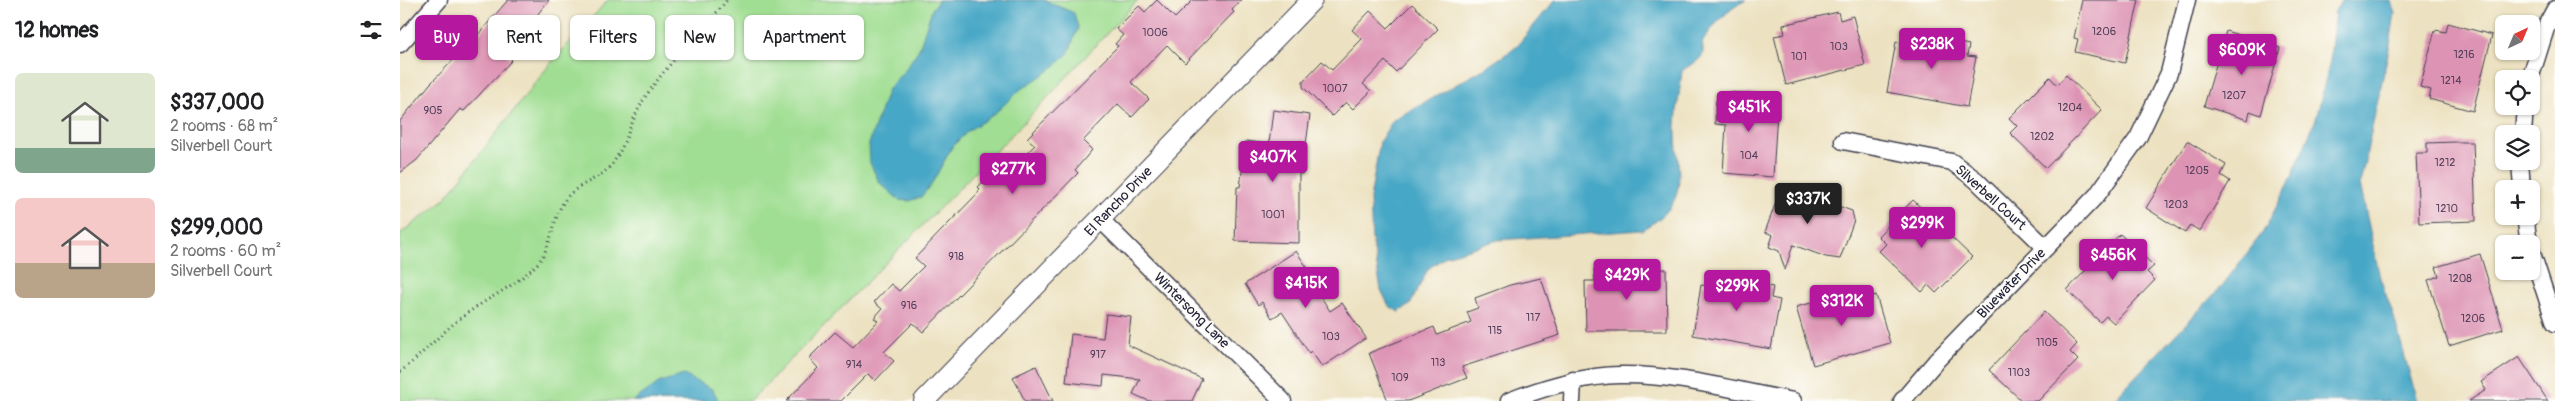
<!DOCTYPE html>
<meta charset="utf-8">
<style>
body{margin:0;font-family:Pangolin,sans-serif;background:#f2f2f2;color:#202124;height:100vh;display:flex;flex-direction:column;font-size:19px;white-space:nowrap}
*{box-sizing:border-box;margin:0}
p{font-size:16px;color:#757577}
.icon{flex:none;width:28px;height:28px;fill:none;stroke:currentColor;stroke-width:2;stroke-linecap:round;stroke-linejoin:round}
.map{position:relative;flex:1;overflow:hidden}
.details{display:flex;flex-direction:column;background:#fff;width:400px}
.details>*{flex:none}
.top-card{position:absolute;left:15px;top:15px;width:475px;height:45px;display:flex;gap:10px}
.needle{width:32px;rotate:44deg}
.controls{position:absolute;left:2095px;top:15px;display:grid;gap:10px}
.controls a{display:grid;place-items:center;width:45px;height:45px;border-radius:8px;background:#fff;box-shadow:0 1px 4px #0004;font-size:25px}
.price{position:absolute;translate:-50% -42px;padding:0 11px;border-radius:5px;background:#b5179e;color:#fff;font-size:16px;line-height:32px;filter:drop-shadow(0 1px 2px #0008)}
.price::after{content:'';position:absolute;left:50%;top:30px;width:15px;height:11px;margin-left:-8px;background:inherit;clip-path:polygon(0 0,100% 0,50% 100%)}
.price.selected{background:#222;color:#fff}
ul{padding:0;list-style:none}
li{display:flex;align-items:center;gap:15px;height:125px;padding:0 15px}
li span{display:grid;place-items:center;flex:none;width:140px;height:100px;border-radius:8px;color:#555}
li>.icon{margin-inline-start:auto}
span .icon{width:60px;height:60px;fill:#fffc;stroke-width:1}
li b{font-size:21px}
h2{display:flex;justify-content:space-between;align-items:center;height:60px;padding:0 15px;font-size:21px}
.chip{padding:0 18px;border-radius:8px;background:#fff;box-shadow:0 1px 4px #0004;font-size:18px;line-height:45px}
.chip.selected{background:#b5179e;color:#fff}
main{display:flex;flex:1;min-height:0}
.map>svg:first-child{display:block}
</style>
<main>
<section class="details">
<h2>12 homes<svg class="icon" aria-label="filters" viewBox="0 0 24 24"><path d="M4 7h16M4 17h16"/><circle cx="9" cy="7" r="2"/><circle cx="15" cy="17" r="2"/></svg></h2>
<ul>
<li><span style="background:linear-gradient(#dfe7d0 75%,#7fa58c 0)"><svg class="icon" aria-label="home" viewBox="0 0 24 24"><path d="M3 11l9-7 9 7M6 9v11h12V9"/></svg></span><div><b>$337,000</b><p>2 rooms · 68 m²</p><p>Silverbell Court</p></div></li>
<li><span style="background:linear-gradient(#f6c9c9 65%,#b9a48a 0)"><svg class="icon" aria-label="home" viewBox="0 0 24 24"><path d="M3 11l9-7 9 7M6 9v11h12V9"/></svg></span><div><b>$299,000</b><p>2 rooms · 60 m²</p><p>Silverbell Court</p></div></li>
</ul>
</section>
<div class="map">
<svg width="2155" height="401" viewBox="0 0 2155 401">
<rect width="100%" height="100%" fill="#fdfcf7"/>
<filter id="ink" filterUnits="userSpaceOnUse"><feTurbulence type="fractalNoise" baseFrequency=".02" numOctaves="2"/><feDisplacementMap in="SourceGraphic" scale="10" xChannelSelector="R" yChannelSelector="G"/><feConvolveMatrix kernelMatrix="1 2 1 2 8 2 1 2 1" color-interpolation-filters="sRGB"/></filter>
<filter id="wash" filterUnits="userSpaceOnUse"><feTurbulence type="fractalNoise" baseFrequency=".0096" numOctaves="4" result="noise"/><feDisplacementMap in="SourceGraphic" scale="20" xChannelSelector="R" yChannelSelector="G"/><feGaussianBlur stdDeviation="1.12" result="paint"/><feColorMatrix in="noise" values="0 0 0 0 0 0 0 0 0 0 0 0 0 0 0 0 0 1.4 0 .05"/><feComposite in="paint" operator="in"/></filter>
<g filter="url(#wash)">
<rect width="100%" height="100%" fill="#ece1c0"/>
<path fill="#a0de93" stroke="#618067" d="M208,0H738L634,112L350,401H0V234L44,200L150,64Z"/>
<path fill="#47a7c6" stroke="#346480" d="M539,0H644L674,13L678,28L668,54L649,71L621,89L593,115L569,130L552,147L531,185L521,197L509,201L499,200L479,182L470,163L469,144L488,89L505,70L519,49L532,9Z
M1155,0H1346C1327,10 1313,25 1302,43C1307,61 1294,61 1282,71C1280,89 1277,107 1276,125C1275,172 1295,201 1242,230L1098,240L1046,256L1028,269L1010,305L999,312L989,306L981,290L972,239L970,199L980,141L993,120L1082,70L1115,48Z
M1942,0H1991L1995,14L1990,44L1960,184L1980,278L1994,317L2017,401H1712L1822,286L1863,232L1889,183L1916,119L1930,61L1935,11Z
M284,375L312,389L319,401H233L260,382Z"/>
<g id="blocks">
<path fill="#dd93b3" d="M108,0H149L106,54L112,60L64,111L60,109L17,160L0,173V121L30,84L59,54L58,53L74,35L76,37Z
M757,0L775,18L793,0H841L832,10L834,12L785,63L767,45L731,82L749,99L732,117L718,104L683,141L692,150L675,170L678,173L523,332L513,323L484,352L494,361L475,381L468,374L441,401H386L418,368L409,358L435,332L453,347L478,321L474,318L482,309L474,302L491,284L499,291L524,266L515,258L577,194L580,189L578,187L590,174L598,181L635,145L627,138L718,46L715,44L723,35L716,29L739,6L745,12Z
M1682,0H1739L1725,63L1675,52L1678,39L1674,38Z
M1012,4L1038,29L996,72L985,61L963,84L971,91L953,109L946,102L932,116L903,87V81L922,61L932,70L962,39L952,30L970,11L988,28Z
M1438,12L1440,20L1453,16L1465,65L1386,85L1374,36L1385,34L1383,25Z
M2048,23L2092,35L2073,111L2029,99L2031,90L2020,87L2035,30L2046,32Z
M1507,31L1569,45L1567,56L1576,57L1567,107L1487,92L1496,42L1505,44Z
M1826,31L1880,48L1861,115L1850,111L1848,120L1804,106Z
M1666,75L1702,110L1646,168L1610,133L1617,126L1609,118L1650,77L1657,85Z
M1328,92L1378,95L1373,177L1323,173L1326,125L1315,124L1316,101L1327,102Z
M873,110L910,115L902,174L899,173V243L835,241L837,187H840L846,141L869,144Z
M1787,141L1826,165L1821,175L1830,181L1800,231L1790,225L1785,233L1746,208Z
M2055,142H2073L2076,221L2019,223L2016,153H2027V143Z
M1382,186L1452,211L1454,220L1440,259L1426,257L1393,245L1385,270L1379,251L1369,247L1373,235L1365,232Z
M1513,200L1572,257L1536,293L1528,285L1522,292L1479,251L1486,244L1478,236Z
M1720,234L1754,266L1747,272L1755,280L1714,323L1706,316L1700,322L1667,290Z
M896,251L913,276L909,279L930,311L942,303L966,338L922,367L911,351L909,353L882,312L872,318L862,302L858,305L845,284Z
M2080,254L2103,329L2049,346L2028,280L2039,276L2036,267Z
M1194,269H1266L1267,331H1186L1185,281H1195Z
M1312,275L1373,287L1371,298L1380,300L1371,349L1293,335L1301,285L1310,286Z
M1141,278L1160,335L1062,367L1067,378L1008,401H988L969,353L1034,327L1037,335L1071,322L1067,312L1078,308L1075,298L1110,285Z
M1462,290L1464,299L1476,295L1490,343L1413,365L1396,307L1426,299L1422,310L1433,299Z
M1644,312L1677,344L1670,352L1678,360L1638,401H1622L1589,370Z
M706,314L731,317L728,345L802,379L792,401H749L733,394L740,379L704,375L703,386L666,382L671,334L703,338Z
M2119,357L2148,401H2069L2086,390L2081,382Z
M636,366L653,401H625L613,377Z"/>
</g>
</g>
<g filter="url(#ink)">
<use href="#blocks" fill-opacity="0" stroke="#403f4f" stroke-width="1"/>
<g fill="none" stroke-linecap="round" stroke-linejoin="round">
<defs>
<path id="minor" d="M0,44L39,0
M2130,79L2148,22L2155,9
M2123,134L2125,106
M1443,141L1552,162L1576,180L1646,248
M2120,161L2122,189
M2125,216L2129,244
M700,219L883,401
M2131,250L2155,323
M1109,401C1144,387 1182,376 1220,375C1277,374 1337,391 1393,401
M1172,401L1173,380
M1502,401L1537,360L1697,195L1738,138L1769,73L1787,0"/>
<path id="tertiary" d="M524,401L912,0"/>
</defs>
<use href="#minor" stroke="#403f4f" stroke-width="19"/>
<use href="#tertiary" stroke="#403f4f" stroke-width="22"/>
<path stroke="#403f4f" stroke-width="3" stroke-dasharray="1 4" stroke-linecap="butt" d="M0,372C22,355 40,334 62,317C85,299 116,286 136,265C155,245 151,213 170,194C183,182 202,178 213,163C227,143 231,119 244,99C268,62 300,34 327,0"/>
<use href="#minor" stroke="#fff" stroke-width="16"/>
<use href="#tertiary" stroke="#fff" stroke-width="20"/>
</g>
</g>
<g text-anchor="middle" stroke-width="4" stroke-linejoin="round" paint-order="stroke">
<g font-size="11" fill="#513e59">
<text x="1704" y="35">1206</text>
<text x="755" y="36">1006</text>
<text x="1439" y="50">103</text>
<text x="2064" y="58">1216</text>
<text x="1399" y="60">101</text>
<text x="2051" y="84">1214</text>
<text x="935" y="92">1007</text>
<text x="1834" y="99">1207</text>
<text x="1670" y="111">1204</text>
<text x="33" y="114">905</text>
<text x="1642" y="140">1202</text>
<text x="1349" y="159">104</text>
<text x="2045" y="166">1212</text>
<text x="1797" y="174">1205</text>
<text x="1776" y="208">1203</text>
<text x="2047" y="212">1210</text>
<text x="873" y="218">1001</text>
<text x="556" y="260">918</text>
<text x="2060" y="282">1208</text>
<text x="509" y="309">916</text>
<text x="1133" y="321">117</text>
<text x="2073" y="322">1206</text>
<text x="1095" y="334">115</text>
<text x="931" y="340">103</text>
<text x="1647" y="346">1105</text>
<text x="698" y="358">917</text>
<text x="1038" y="366">113</text>
<text x="454" y="368">914</text>
<text x="1619" y="376">1103</text>
<text x="1000" y="381">109</text>
</g>
<g font-size="14" fill="#22223b" stroke="#fdfcf7">
<text transform="translate(1591 197) rotate(42)" y="5">Silverbell Court</text>
<text transform="translate(718 201) rotate(-46)" y="5">El Rancho Drive</text>
<text transform="translate(1611 283) rotate(-46)" y="5">Bluewater Drive</text>
<text transform="translate(792 310) rotate(45)" y="5">Wintersong Lane</text>
</g>
</g>
</svg>
<div class="controls">
<a><svg class="needle" viewBox="-14 -14 28 28"><path d="M0-13l5 13h-10z" fill="#e53935"/><path d="M0 13l5-13h-10z" fill="#757577"/></svg></a>
<a><svg class="icon" aria-label="locate" viewBox="0 0 24 24"><circle cx="12" cy="12" r="6"/><path d="M12 2v4M12 18v4M2 12h4M18 12h4"/></svg></a>
<a><svg class="icon" aria-label="layers" viewBox="0 0 24 24"><path d="M12 4l9 5-9 5-9-5zM3 14l9 5 9-5"/></svg></a>
<a>+</a>
<a>−</a>
</div>
<b class="price" style="left:1532px;top:70px">$238K</b>
<b class="price" style="left:1842px;top:76px">$609K</b>
<b class="price" style="left:1349px;top:133px">$451K</b>
<b class="price" style="left:873px;top:183px">$407K</b>
<b class="price" style="left:613px;top:195px">$277K</b>
<b class="price selected" style="left:1408px;top:225px">$337K</b>
<b class="price" style="left:1522px;top:249px">$299K</b>
<b class="price" style="left:1713px;top:281px">$456K</b>
<b class="price" style="left:1227px;top:301px">$429K</b>
<b class="price" style="left:906px;top:309px">$415K</b>
<b class="price" style="left:1337px;top:312px">$299K</b>
<b class="price" style="left:1442px;top:327px">$312K</b>
<div class="top-card">
<a class="chip selected">Buy</a>
<a class="chip">Rent</a>
<a class="chip">Filters</a>
<a class="chip">New</a>
<a class="chip">Apartment</a>
</div>
</div>
</main>
